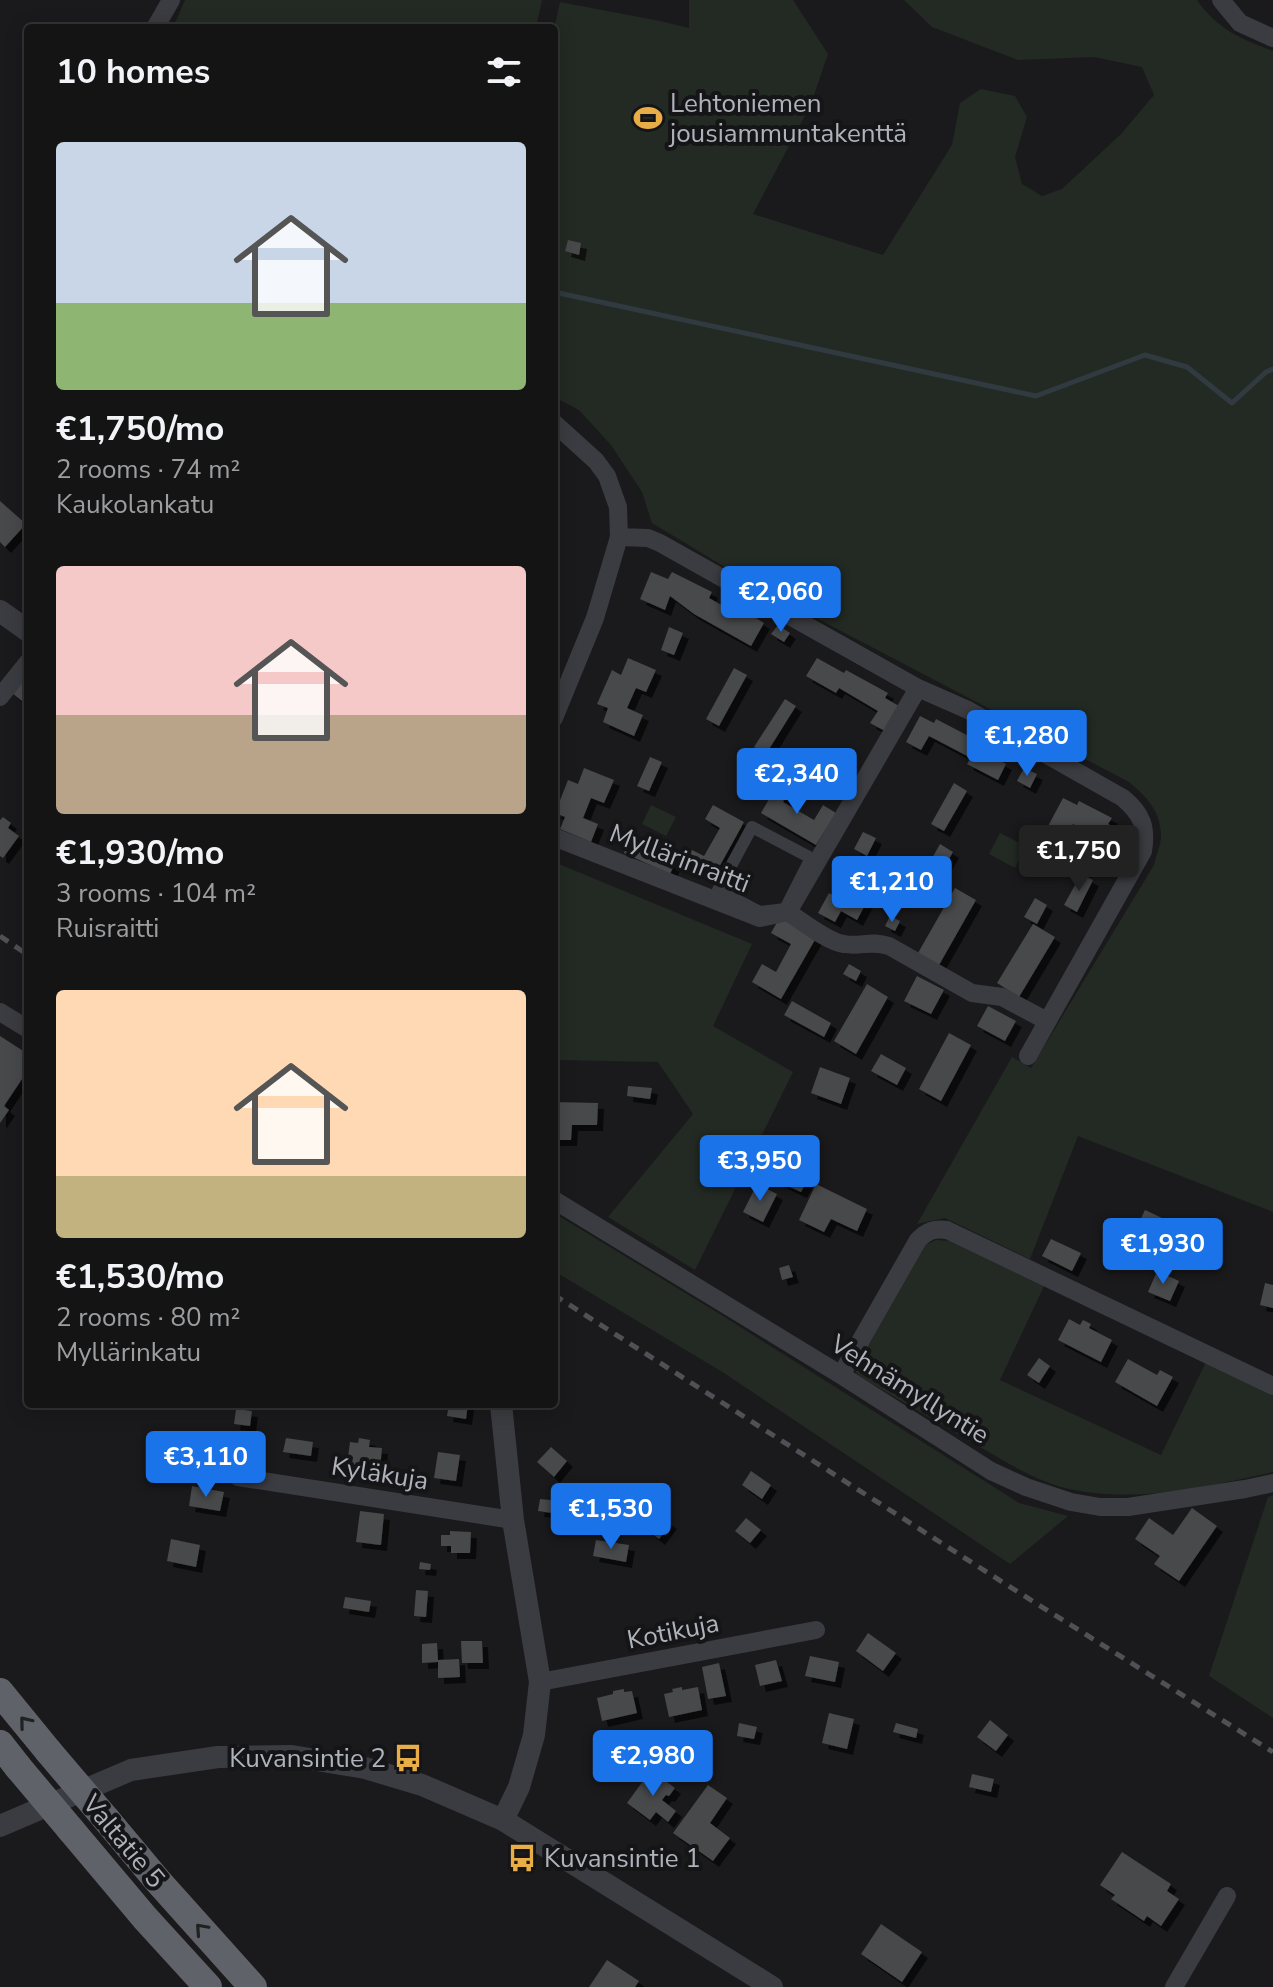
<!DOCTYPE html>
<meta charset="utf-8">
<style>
body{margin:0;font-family:"Nunito Sans",sans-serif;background:#1d1d1e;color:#f1f3f6;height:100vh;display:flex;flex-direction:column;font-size:30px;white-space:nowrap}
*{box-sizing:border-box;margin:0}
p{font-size:26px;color:#9d9ea0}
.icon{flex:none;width:44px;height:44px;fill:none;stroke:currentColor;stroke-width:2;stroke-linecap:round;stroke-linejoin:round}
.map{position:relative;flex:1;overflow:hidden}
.sheet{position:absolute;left:24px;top:24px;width:534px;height:1384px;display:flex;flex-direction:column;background:#141415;border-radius:8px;box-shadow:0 4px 20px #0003,0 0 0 2px #333334}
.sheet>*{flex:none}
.price{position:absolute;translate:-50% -68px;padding:0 18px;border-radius:8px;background:#1a73e8;color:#fff;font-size:26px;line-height:52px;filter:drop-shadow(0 2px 4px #0008)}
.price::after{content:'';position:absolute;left:50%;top:48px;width:24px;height:18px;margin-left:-12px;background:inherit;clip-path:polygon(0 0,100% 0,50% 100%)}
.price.active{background:#222;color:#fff}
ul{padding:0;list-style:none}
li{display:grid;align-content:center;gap:16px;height:424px;padding:0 32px}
li span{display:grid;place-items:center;height:248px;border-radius:8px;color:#555}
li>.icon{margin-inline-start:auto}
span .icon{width:144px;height:144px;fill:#fffc;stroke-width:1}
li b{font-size:34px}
h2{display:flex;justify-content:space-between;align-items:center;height:96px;padding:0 32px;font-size:34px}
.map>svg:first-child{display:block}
</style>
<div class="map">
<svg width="1273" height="1987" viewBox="0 0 1273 1987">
<defs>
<filter id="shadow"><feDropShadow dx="6" dy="6" stdDeviation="0" flood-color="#0009"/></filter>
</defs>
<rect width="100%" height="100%" fill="#1a1a1c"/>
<path fill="#222a23" d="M185,0H542L536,28H173Z
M689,0H793L828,54L811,104L753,214L883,255L952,145L960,103L981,89L1015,96L1027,117L1015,157L1022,184L1042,196L1062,189L1121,134L1154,95L1142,67L1094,57L1018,60L932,27L904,0H1197C1217,29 1241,39 1273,51V1212L1078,1136L1030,1259L945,1218L917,1224L1012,1057L1031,1068L1154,865C1156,856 1160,847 1161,838C1162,813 1147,797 1129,782L763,590L652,523L642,492L611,445L579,410L554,397V29L560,2L660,21L689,28Z
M651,805L676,817L666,836L642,824Z
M1000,833L1026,846L1015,868L989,854Z
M554,862L752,944L713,1026L793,1072L695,1270L608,1217L693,1114L658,1062L560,1060L554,1064Z
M554,1213L723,1316L1019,1503L1068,1516L1010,1564L724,1373L554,1271Z
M936,1240L949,1241L1044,1286L1000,1380L1161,1455L1206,1362L1273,1394V1472C1210,1486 1139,1503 1074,1490C1035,1482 1003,1460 970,1441C934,1420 899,1400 864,1379L856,1373L855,1364L925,1245Z
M1273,1495V1718L1209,1676L1268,1497Z"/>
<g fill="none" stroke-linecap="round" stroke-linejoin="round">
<path stroke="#313a40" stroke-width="5" d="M554,292L1036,396L1145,355L1187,367L1232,403L1266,372L1273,369"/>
</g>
<path fill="#47484c" filter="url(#shadow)" d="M568,240L581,243L579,255L565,251Z
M0,501L26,524L5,547L0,542Z
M651,572L668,579L672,572L712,592L709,598L745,618L748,613L764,623L751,646L694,614L670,596L665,610L640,599Z
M778,625L790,633L784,642L771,634Z
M669,627L683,633L674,655L661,650Z
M628,658L656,670L646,692L636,688L627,708L643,715L634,736L603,722L608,708L597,704L612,670L621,675Z
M817,658L844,673L846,670L888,693L885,698L899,706L885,731L870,723L878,711L839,688L836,693L806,676Z
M734,668L747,675L719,726L706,719Z
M25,675L28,678V706L11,692Z
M785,699L796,706L766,754L754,747Z
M920,716L934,723L936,719L982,743L979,750L1006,764L998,780L967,764L971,758L929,736L921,750L906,742Z
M650,757L662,762L649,791L637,786Z
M584,768L614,780L604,803L591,798L583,818L598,824L591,842L560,829L565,817L555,813L568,780L578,784Z
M1024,768L1037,774L1030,788L1017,781Z
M780,780L792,787L783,802L814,820L823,805L836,813L816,845L761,813Z
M954,783L967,791L944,831L931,824Z
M1063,798L1077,805L1079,801L1112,818L1108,824L1121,831L1104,862L1084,851L1093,835L1073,824L1065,840L1046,830Z
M713,805L744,822L712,880L680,863L688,848L704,856L720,828L705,819Z
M3,817L11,823L8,828L19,836L3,858L0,856V820Z
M863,832L876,838L867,856L854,849Z
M629,841L676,861L670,874L624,853Z
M940,844L953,852L934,885L921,878Z
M862,860L883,872L857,920L841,911L835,922L818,913L829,893L840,899Z
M1081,874L1093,880L1077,912L1064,905Z
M955,888L976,900L939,965L918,953Z
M1035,898L1047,905L1037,924L1024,917Z
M890,916L900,921L895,931L885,926Z
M780,917L816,938L781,999L752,982L762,964L776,972L791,944L771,933Z
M1033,924L1055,937L1019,997L997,983Z
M849,964L861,971L856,981L843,974Z
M917,976L944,990L931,1014L904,1001Z
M867,984L888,997L856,1054L834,1041Z
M792,1001L831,1023L824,1037L784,1015Z
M988,1006L1016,1021L1005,1041L977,1026Z
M949,1033L971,1045L941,1101L919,1089Z
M0,1036L28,1054V1070L4,1106L9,1110L0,1123Z
M881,1054L906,1068L897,1085L871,1071Z
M820,1067L850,1078L841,1104L811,1093Z
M628,1086L652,1088L650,1099L627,1096Z
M554,1102L598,1103L597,1125H572L571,1140H554Z
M780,1169L807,1181L801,1192L775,1180Z
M757,1184L777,1194L763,1222L743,1212Z
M816,1184L867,1209L857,1231L831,1219L824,1232L799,1220Z
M1145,1210L1162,1218L1151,1241L1134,1233Z
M1051,1239L1081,1253L1072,1271L1042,1256Z
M789,1265L793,1277L782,1280L779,1268Z
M1157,1271L1179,1281L1170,1301L1148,1292Z
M1265,1283L1273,1285V1308L1260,1305Z
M1069,1319L1080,1325L1083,1320L1091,1324L1089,1328L1112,1340L1101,1362L1058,1340Z
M1039,1358L1050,1366L1039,1383L1027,1375Z
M1128,1359L1157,1375L1160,1370L1173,1377L1157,1406L1115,1382Z
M449,1404H468L466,1419L447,1416Z
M236,1409L252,1411L250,1426L234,1424Z
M286,1438L313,1442L311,1456L283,1452Z
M359,1438L370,1440L369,1447L382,1448L380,1469L347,1465L350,1442L358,1443Z
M551,1447L567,1461L554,1477L537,1462Z
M438,1452L460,1455L456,1481L434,1478Z
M751,1471L771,1485L762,1499L742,1485Z
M192,1486L224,1492L220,1511L189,1506Z
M619,1486L650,1507L636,1527L605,1506Z
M540,1499L561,1501L559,1514L538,1511Z
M1192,1508L1217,1526L1179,1581L1154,1564L1160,1556L1135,1539L1149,1518L1173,1535Z
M360,1511L384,1514L381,1545L356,1542Z
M654,1511L671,1523L659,1539L642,1526Z
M746,1518L761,1530L750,1543L735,1531Z
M450,1531L471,1532L470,1553H451V1546H441V1535H450Z
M171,1539L200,1545L196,1567L167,1561Z
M596,1540L629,1545L626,1562L593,1556Z
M420,1562L431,1564L430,1570L419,1569Z
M416,1590L428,1591L426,1617L414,1616Z
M345,1597L371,1601L369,1612L343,1608Z
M868,1633L896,1653L883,1671L856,1651Z
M461,1641H482L483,1663H462Z
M437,1643L438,1660L459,1659L460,1677L438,1678V1662L422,1663V1644Z
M810,1656L839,1662L835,1682L805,1676Z
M776,1660L782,1681L760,1686L755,1665Z
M719,1663L726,1696L708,1699L702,1667Z
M682,1687V1690L698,1687L702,1710L669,1717L664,1694L673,1692L672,1689Z
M624,1689V1692L632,1691L637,1713L602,1721L597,1698L613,1694V1691Z
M829,1713L854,1719L847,1749L822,1743Z
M990,1720L1008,1735L996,1751L977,1737Z
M739,1723L757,1727L754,1739L737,1736Z
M896,1723L918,1729L916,1738L893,1732Z
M651,1770L675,1788L669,1796L666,1795L662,1800L676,1811L668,1822L656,1812L650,1820L627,1803Z
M972,1774L994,1779L991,1792L969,1787Z
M708,1785L727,1798L710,1823L730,1838L713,1861L673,1833Z
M1122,1852L1171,1884L1167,1891L1179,1899L1161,1926L1147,1916L1144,1921L1111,1899L1115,1895L1100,1885Z
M881,1924L922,1952L902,1982L861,1954Z
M607,1960L639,1981L635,1987H589Z"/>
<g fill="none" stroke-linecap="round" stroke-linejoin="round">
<path stroke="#3b3c41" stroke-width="12" d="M752,827L811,858L785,909L760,912L718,890Z"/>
<path stroke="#3b3c41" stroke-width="18" d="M1221,0L1240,23L1273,38
M155,28L171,0
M554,423L596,461L607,476L618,507L619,537L595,618L554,718
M619,537L648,538L660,543L918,688L968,710L1123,798C1142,814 1147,827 1143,851L1028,1056
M0,697L28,662
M554,837L760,918L788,912C803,922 828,942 844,944C861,947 871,940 889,946L972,993L1002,997L1047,1021
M788,912L918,688
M0,1012L28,1029
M554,1200L841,1375L991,1471L1026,1487L1071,1502L1100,1507H1128L1245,1489L1273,1483
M841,1375L918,1240C927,1231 934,1228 947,1230L1273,1386
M238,1477L513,1520
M540,1682L816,1630
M1174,1987L1227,1896"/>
<path stroke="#3b3c41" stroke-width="22" d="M0,611L28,631
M501,1404L513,1520L540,1682L534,1735L519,1787L503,1820
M0,1826L131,1770L218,1757L292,1756L365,1768L422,1785L503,1820L772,1987"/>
<path stroke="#606269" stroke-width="28" d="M0,1692L49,1752
M0,1744L18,1767
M106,1819L157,1880L253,1987
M71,1830L145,1918L208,1987"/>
<path stroke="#4f5156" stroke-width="5" stroke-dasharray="10 8" stroke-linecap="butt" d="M0,936L28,955
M554,1295L1007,1585L1273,1752"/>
<path stroke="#606269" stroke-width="28" d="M49,1752L106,1819
M18,1767L71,1830"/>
</g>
<defs><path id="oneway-chevron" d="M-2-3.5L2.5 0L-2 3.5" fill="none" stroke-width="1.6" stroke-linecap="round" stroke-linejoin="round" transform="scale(2)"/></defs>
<g stroke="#202123">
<use href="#oneway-chevron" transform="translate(25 1722) rotate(-129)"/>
<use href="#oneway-chevron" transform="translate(201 1929) rotate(-132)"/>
</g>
<defs>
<symbol id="stadium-bare" viewBox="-9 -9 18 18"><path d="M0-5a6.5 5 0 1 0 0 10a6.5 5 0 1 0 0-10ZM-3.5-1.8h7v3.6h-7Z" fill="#e8ad47" stroke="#151517" stroke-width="2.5" paint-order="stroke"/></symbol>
<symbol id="bus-bare" viewBox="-9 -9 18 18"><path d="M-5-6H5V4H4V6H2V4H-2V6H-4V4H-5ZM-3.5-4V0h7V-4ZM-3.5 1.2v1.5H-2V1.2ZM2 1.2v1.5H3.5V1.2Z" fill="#e8ad47" stroke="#151517" stroke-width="2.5" paint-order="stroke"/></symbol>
</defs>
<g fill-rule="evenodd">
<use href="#stadium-bare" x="628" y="98" width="40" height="40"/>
<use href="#bus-bare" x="388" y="1738" width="40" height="40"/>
<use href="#bus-bare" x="502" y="1838" width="40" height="40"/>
</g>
<g text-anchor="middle" stroke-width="8" stroke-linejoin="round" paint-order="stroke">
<g font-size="26" fill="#aeb2bb" stroke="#151517" text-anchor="start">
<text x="670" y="112">Lehtoniemen<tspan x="670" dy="30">jousiammuntakenttä</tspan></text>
<text x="386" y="1767" text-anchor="end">Kuvansintie 2</text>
<text x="544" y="1867">Kuvansintie 1</text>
</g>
<g font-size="26" fill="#aeb2bb" stroke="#151517">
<text transform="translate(680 858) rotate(21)" y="9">Myllärinraitti</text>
<text transform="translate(910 1389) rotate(32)" y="9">Vehnämyllyntie</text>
<text transform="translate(380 1473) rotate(9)" y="9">Kyläkuja</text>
<text transform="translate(673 1631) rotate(-11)" y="9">Kotikuja</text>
<text transform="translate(124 1841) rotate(50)" y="9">Valtatie 5</text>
</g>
</g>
</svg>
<b class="price" style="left:781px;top:634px">€2,060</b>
<b class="price" style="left:1027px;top:778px">€1,280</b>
<b class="price" style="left:797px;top:816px">€2,340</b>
<b class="price active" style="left:1079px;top:893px">€1,750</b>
<b class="price" style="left:892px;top:924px">€1,210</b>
<b class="price" style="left:760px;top:1203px">€3,950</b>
<b class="price" style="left:1163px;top:1286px">€1,930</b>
<b class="price" style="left:206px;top:1499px">€3,110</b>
<b class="price" style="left:611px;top:1551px">€1,530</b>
<b class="price" style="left:653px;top:1798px">€2,980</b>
<section class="sheet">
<h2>10 homes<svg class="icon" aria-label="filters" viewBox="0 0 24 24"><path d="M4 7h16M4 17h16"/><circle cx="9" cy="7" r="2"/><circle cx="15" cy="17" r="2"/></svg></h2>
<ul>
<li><span style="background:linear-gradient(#c9d6e8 65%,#8fb573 0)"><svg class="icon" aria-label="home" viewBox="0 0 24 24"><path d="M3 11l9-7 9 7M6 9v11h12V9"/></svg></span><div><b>€1,750/mo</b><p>2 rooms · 74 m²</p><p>Kaukolankatu</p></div></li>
<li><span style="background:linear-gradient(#f6c9c9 60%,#b9a48a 0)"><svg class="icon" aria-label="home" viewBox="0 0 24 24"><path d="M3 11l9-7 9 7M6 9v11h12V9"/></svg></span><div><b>€1,930/mo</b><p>3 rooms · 104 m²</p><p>Ruisraitti</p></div></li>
<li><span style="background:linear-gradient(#ffd9b3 75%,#c2b280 0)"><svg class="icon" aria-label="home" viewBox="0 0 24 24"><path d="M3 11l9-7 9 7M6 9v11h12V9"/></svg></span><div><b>€1,530/mo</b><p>2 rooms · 80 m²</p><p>Myllärinkatu</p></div></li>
</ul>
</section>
</div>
